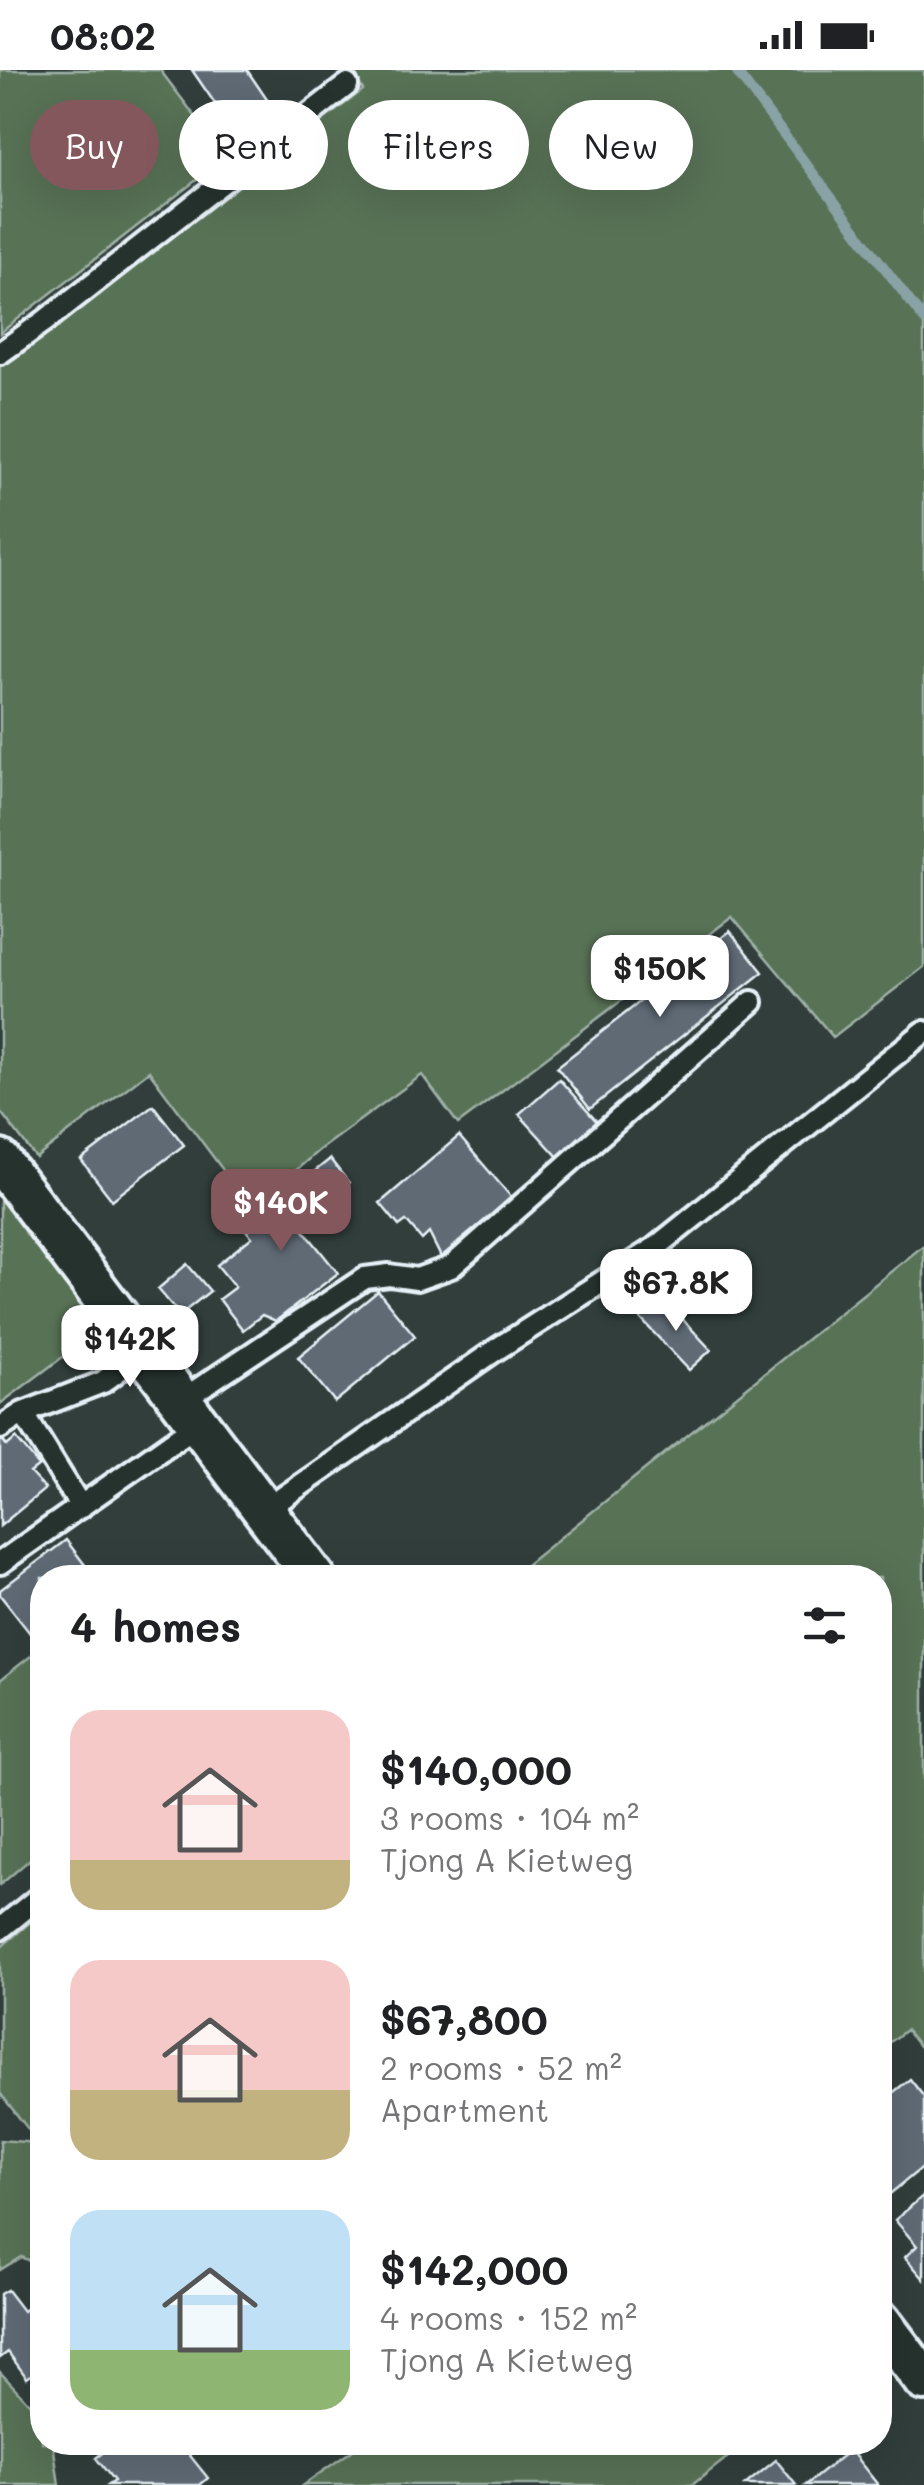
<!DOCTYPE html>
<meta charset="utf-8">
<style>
body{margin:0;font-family:Mali,sans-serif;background:#f2f2f2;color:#202124;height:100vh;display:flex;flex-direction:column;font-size:38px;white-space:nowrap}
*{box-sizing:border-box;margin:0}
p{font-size:32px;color:#757577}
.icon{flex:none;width:55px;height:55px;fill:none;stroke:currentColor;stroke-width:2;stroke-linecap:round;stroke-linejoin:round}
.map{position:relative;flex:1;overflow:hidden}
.sheet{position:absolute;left:30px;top:1495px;width:862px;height:890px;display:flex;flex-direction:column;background:#fff;border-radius:40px;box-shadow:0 10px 40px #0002}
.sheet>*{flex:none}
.hud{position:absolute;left:30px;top:30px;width:865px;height:90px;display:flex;gap:20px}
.price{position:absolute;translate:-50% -85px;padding:0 22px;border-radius:20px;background:#fff;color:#222;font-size:32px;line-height:65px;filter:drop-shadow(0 2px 5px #0008)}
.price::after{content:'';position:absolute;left:50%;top:60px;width:30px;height:22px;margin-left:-15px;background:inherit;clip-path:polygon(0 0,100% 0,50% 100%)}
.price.on{background:#84575d;color:#fff}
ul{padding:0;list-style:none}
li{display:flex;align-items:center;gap:30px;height:250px;padding:0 40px}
li span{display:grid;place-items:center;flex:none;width:280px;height:200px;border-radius:30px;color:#555}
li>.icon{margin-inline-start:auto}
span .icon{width:120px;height:120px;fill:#fffc;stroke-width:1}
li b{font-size:42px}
h2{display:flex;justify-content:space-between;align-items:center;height:120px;padding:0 40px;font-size:42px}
.tag{padding:0 35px;border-radius:45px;background:#fff;box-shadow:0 10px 40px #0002;font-size:35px;line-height:90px}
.tag.on{background:#84575d;color:#fff}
.status{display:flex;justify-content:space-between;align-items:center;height:70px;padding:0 50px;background:#fff;direction:ltr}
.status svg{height:28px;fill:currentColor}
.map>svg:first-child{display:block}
</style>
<div class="status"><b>08:02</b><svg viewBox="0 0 49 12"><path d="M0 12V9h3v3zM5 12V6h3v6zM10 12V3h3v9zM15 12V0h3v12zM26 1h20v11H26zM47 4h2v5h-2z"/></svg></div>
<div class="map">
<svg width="924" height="2415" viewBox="0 0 924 2415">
<rect width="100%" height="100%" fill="#313e3b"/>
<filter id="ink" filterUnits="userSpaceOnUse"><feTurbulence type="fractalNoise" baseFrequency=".01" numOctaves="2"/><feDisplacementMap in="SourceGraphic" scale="20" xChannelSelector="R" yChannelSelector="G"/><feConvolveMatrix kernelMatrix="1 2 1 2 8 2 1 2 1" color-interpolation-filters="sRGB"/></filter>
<g filter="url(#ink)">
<path fill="#597257" stroke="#a0b2a8" stroke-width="2.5" d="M0,0H160L226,87L0,263Z
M351,0H924V897L833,967L732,847L458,1054L422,1005L319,1080L252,1139L149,1001L36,1088L0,1041V294L363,20Z
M0,1122L104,1256L0,1334Z
M924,1175V1982L906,1960L880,1980V1508L511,1507Z
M41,1578L42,1779L0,1815V1610Z
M42,1842V2197L21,2187L0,2200V2070L39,2073L0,2023V1878Z
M0,2302L42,2347V2372L53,2373L59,2415H0Z
M363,2373V2372L746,2373L692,2415H303Z"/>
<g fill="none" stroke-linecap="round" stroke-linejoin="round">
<path stroke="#89a2a6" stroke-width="10" d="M735,0L924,250"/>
</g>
<path fill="#5e6b74" stroke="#e8f1f8" stroke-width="2.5" d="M192,0H247L270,34L233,60Z
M730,861L763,902L590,1039L557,997Z
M559,1009L599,1054L560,1089L519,1044Z
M153,1035L184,1075L112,1130L81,1090Z
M459,1066L512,1128L441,1187L429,1163L422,1170L406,1151L399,1156L380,1133Z
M330,1089L349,1113L298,1153L338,1203L276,1251L262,1245L243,1260L219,1229L235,1217L217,1195L252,1167L244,1158Z
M187,1194L210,1221L180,1245L158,1219Z
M378,1221L415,1266L335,1332L298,1287Z
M663,1228L711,1280L689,1300L640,1248Z
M0,1367L7,1376L16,1368L39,1396L30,1403L45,1419L0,1456Z
M66,1470L95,1508H42V1560L33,1567L0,1525V1520Z
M910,2009L924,2027V2096L885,2128L880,2122V2013L890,2025Z
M924,2125V2209L905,2187L917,2176L895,2150Z
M7,2220L23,2241L38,2230L42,2237V2297L27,2308L8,2282L0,2288V2224Z
M116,2372H139L142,2376L146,2372H179L208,2408L200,2415H108L114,2411L96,2388Z
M850,2380L878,2415H806Z
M776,2390L796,2415H745Z"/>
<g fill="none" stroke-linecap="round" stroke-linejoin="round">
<defs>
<path id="service" d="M0,283L45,251L347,15
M182,1330L365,1208L389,1205L417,1209L451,1197L752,932
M23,1343L81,1437
M0,1358L23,1343L103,1312L144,1281
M265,1440L497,1279L655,1178L924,962
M0,1493L199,1353
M0,1859L42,1825"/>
<path id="minor" d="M0,1091L315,1508
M880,2252L924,2310"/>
</defs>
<use href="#service" stroke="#e8f1f8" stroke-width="28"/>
<use href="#minor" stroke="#e8f1f8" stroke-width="48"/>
<use href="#service" stroke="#26332d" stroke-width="20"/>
<use href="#minor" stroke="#26332d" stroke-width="40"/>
</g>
</g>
</svg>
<b class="price" style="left:660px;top:950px">$150K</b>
<b class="price on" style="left:281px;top:1184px">$140K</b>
<b class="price" style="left:676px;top:1264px">$67.8K</b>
<b class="price" style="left:130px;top:1320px">$142K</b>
<div class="hud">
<a class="tag on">Buy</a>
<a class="tag">Rent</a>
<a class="tag">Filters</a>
<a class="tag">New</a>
</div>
<section class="sheet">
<h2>4 homes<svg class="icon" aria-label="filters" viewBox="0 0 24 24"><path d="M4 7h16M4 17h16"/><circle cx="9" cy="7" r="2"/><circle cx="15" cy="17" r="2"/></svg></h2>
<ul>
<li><span style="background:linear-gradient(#f6c9c9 75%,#c2b280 0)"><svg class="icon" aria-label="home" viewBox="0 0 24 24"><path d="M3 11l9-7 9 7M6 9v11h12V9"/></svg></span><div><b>$140,000</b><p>3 rooms · 104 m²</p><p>Tjong A Kietweg</p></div></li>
<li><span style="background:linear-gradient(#f6c9c9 65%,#c2b280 0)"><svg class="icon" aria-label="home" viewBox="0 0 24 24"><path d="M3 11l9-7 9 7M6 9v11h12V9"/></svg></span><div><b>$67,800</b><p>2 rooms · 52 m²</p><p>Apartment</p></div></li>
<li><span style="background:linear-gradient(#bfe0f5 70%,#8fb573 0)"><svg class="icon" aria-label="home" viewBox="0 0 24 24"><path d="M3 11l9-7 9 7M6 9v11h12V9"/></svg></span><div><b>$142,000</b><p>4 rooms · 152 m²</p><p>Tjong A Kietweg</p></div></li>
</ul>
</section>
</div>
